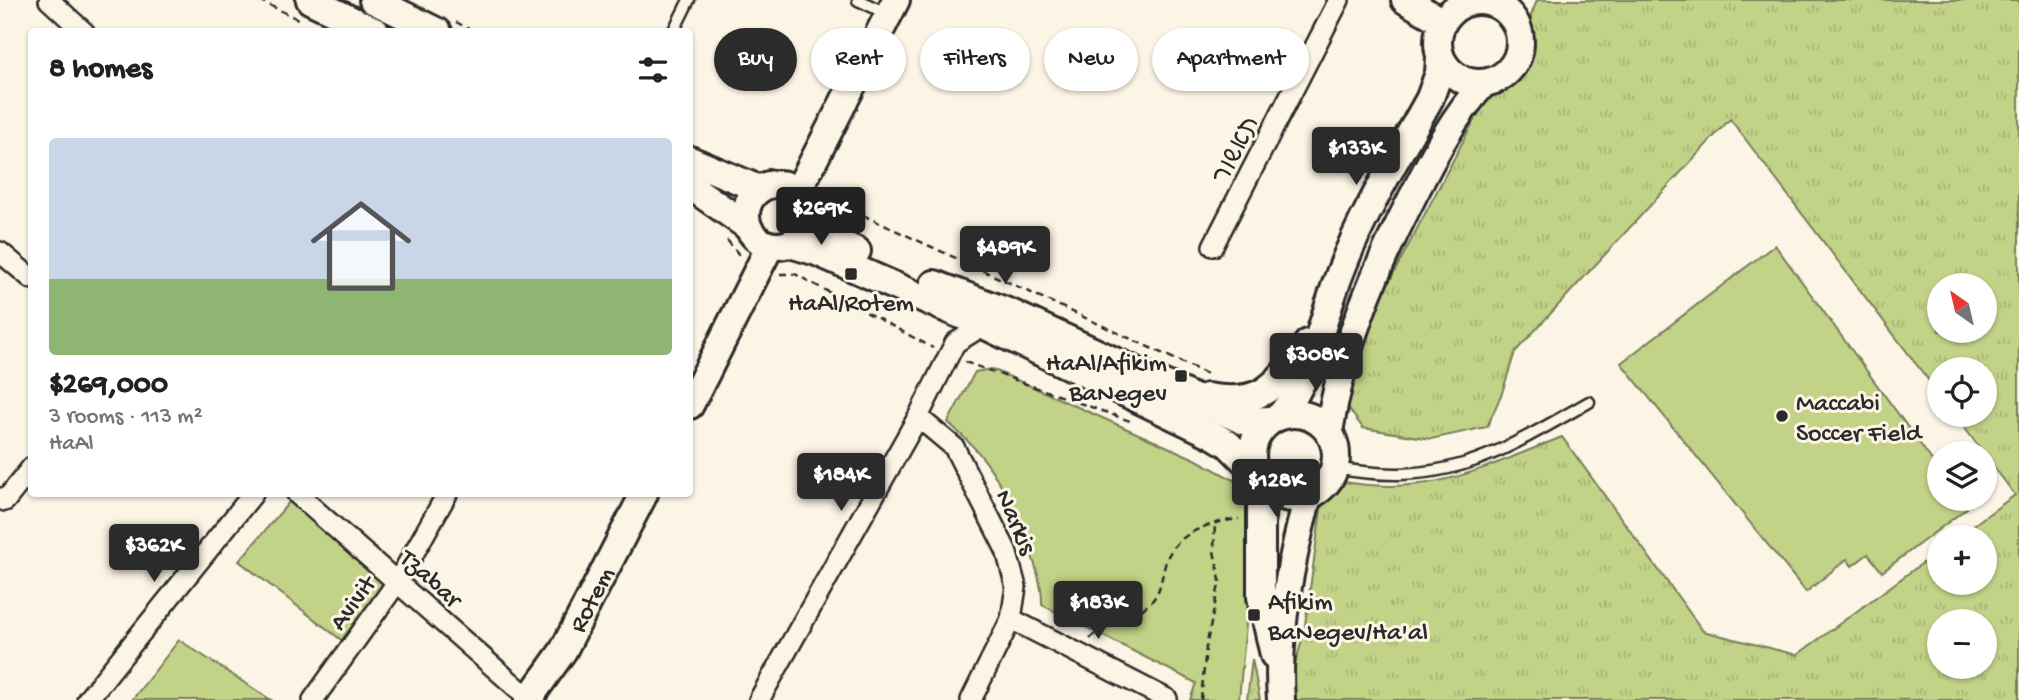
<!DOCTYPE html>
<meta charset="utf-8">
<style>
body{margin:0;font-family:"Gochi Hand","Playpen Sans Hebrew",sans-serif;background:#f2f2f2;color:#202124;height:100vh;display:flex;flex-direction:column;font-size:26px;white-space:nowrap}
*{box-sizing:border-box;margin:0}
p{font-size:23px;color:#757577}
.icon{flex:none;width:38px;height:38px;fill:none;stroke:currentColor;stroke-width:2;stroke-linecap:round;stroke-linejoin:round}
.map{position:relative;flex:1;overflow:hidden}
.side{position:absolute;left:28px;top:28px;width:665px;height:469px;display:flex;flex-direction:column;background:#fff;border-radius:7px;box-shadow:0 2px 5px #0004}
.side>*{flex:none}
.top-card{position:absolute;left:714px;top:28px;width:665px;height:63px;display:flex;gap:14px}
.needle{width:46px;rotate:326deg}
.fabs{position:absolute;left:1927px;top:273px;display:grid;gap:14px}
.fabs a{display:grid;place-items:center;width:70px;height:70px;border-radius:50%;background:#fff;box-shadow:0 2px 5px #0004;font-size:35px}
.price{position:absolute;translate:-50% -60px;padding:0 16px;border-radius:7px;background:#2b2b2b;color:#fff;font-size:23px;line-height:46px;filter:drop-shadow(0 2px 4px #0008)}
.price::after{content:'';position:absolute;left:50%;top:42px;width:21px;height:16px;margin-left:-10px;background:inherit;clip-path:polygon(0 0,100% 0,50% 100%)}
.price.active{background:#222;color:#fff}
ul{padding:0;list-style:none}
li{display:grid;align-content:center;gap:14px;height:371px;padding:0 21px}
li+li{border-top:2px solid #e0e0e0}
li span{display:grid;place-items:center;height:217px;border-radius:7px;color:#555}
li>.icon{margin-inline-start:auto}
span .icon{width:126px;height:126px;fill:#fffc;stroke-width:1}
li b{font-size:30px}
h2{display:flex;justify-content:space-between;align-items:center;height:84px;padding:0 21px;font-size:30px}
.chip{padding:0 24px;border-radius:32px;background:#fff;box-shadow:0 2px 5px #0004;font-size:24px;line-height:63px}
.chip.active{background:#2b2b2b;color:#fff}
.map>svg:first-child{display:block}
</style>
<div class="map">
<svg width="2019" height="700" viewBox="0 0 2019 700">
<defs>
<pattern id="grass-tufts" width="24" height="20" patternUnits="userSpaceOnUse" patternTransform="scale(1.75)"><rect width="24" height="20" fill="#c2d287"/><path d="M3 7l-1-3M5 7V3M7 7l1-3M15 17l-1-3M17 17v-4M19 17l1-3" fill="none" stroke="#a7b475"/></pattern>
</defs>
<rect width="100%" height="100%" fill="#fcf5e5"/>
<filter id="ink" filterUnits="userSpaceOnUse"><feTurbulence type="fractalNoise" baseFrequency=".0143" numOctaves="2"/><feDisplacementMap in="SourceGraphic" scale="14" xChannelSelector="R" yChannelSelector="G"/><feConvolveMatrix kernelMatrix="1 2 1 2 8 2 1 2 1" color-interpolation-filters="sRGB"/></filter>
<g filter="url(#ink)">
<path fill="url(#grass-tufts)" stroke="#767e59" stroke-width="2" fill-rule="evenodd" d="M1537,0H2019V700H1296L1293,672L1304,632L1322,502L1339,481C1430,498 1480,469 1562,437L1703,631L1797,655L1939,551V583H1984V537H1957L2015,495L1955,415H1984V369H1939V394L1730,119L1515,352L1502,393L1487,427L1431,439L1363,428L1345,404L1364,330L1482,105L1525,62L1531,47V16ZM1939,285H1984V331H1939ZM1939,621H1984V667H1939Z
M1252,659L1260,700H1247Z"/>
<path fill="#c2d287" stroke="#767e59" stroke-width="2" d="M1775,245L1939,470V499H1960L1967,508L1882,572L1868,554L1852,566L1847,559L1806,592L1621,363Z
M992,369L1195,459L1241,484L1257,505L1239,700H1190L1196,683L1042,605C1044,571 1005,484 982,457C972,444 960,434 948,422L975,372Z
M290,501L385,585L344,642L239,561Z
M179,640L271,700H132Z"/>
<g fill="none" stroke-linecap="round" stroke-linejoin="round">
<defs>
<path id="lane" d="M858,0L888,14
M673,32L689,0
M1335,468C1446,488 1496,455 1589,402"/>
<path id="street" d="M49,0L84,32
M1213,246L1339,0
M0,252L32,279
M918,417L954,447L1006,550L1016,587L1011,619L971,700
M297,494L531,700
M0,498L5,501L32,467
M1011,619L1167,699
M87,700L253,494
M313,700L398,581L447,494
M759,700L918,417L955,343L984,325"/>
<g id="secondary">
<path d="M310,0L376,32"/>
<path d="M373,0L438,32"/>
<path d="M1405,0L1443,22"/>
<circle cx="1479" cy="42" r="41"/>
<path d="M690,160L759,189"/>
<circle cx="777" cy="215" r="31"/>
<path d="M690,186L747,226"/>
<path d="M798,191L896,0"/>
<path d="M808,219L827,237L857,251"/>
<path d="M790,244L817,252L984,325L1213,435L1228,444L1254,470"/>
<path d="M934,284L1013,314L1244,421L1271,420"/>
<path d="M1207,397C1265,407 1275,385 1308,343"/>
<path d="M690,405L770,246"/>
<circle cx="1294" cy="456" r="42"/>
<path d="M1281,415C1314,374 1322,317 1342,268C1363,213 1401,151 1430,98L1439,73L1440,57"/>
<path d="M1329,432C1342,347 1374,272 1413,196C1434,155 1453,117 1484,83"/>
<path d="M1261,482V597L1274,655"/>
<path id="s1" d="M528,700L563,651L644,494"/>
<path d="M1281,700C1276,632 1291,561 1308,496"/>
</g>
</defs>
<use href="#lane" stroke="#2b2b2b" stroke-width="15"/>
<use href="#street" stroke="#2b2b2b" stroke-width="24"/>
<use href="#secondary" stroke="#2b2b2b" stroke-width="32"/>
<path stroke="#2b2b2b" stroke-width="2.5" stroke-dasharray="7 5" stroke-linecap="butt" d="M259,0L300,20
M456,22L475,32
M767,168L785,171
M822,191L830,200L1207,374
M727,240L740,256
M780,274H795L933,348
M965,362L1130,421
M1090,639C1108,618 1129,622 1149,604C1161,593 1161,579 1165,565C1173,533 1210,522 1239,519
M1201,700L1206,647L1220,580L1214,551L1215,522"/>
<use href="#lane" stroke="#fcf5e5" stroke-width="10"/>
<use href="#street" stroke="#fcf5e5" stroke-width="19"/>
<use href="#secondary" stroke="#fcf5e5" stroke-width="26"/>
</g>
</g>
<g fill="#2b2b2b" stroke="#fcf5e5" stroke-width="2.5">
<rect x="844" y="267" width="14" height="14" rx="3.5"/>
<rect x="1174" y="369" width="14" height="14" rx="3.5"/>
<circle cx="1782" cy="416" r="7"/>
<rect x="1247" y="608" width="14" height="14" rx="3.5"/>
</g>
<g text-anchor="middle" stroke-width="6" stroke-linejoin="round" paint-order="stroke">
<g font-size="26" fill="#2b2b2b" stroke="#fcf5e5">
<text transform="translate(1234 149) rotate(-63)" y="9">תאשור</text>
<text transform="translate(1018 521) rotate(66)" y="9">Narkis</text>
<text transform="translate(432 577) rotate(42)" y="9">Tzabar</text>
<text dy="9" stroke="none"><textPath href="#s1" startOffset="119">Rotem</textPath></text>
<text transform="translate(351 602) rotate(-54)" y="9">Avivit</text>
</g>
<g font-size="26" fill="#2b2b2b" stroke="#fcf5e5" text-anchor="start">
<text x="851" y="310" text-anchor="middle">HaAl/Rotem</text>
<text x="1167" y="370" text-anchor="end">HaAl/Afikim<tspan x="1167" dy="30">BaNegev</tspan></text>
<text x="1796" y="410">Maccabi<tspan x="1796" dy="30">Soccer Field</tspan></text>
<text x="1268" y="609">Afikim<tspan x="1268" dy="30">BaNegev/Ha'al</tspan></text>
</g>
</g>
</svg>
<div class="fabs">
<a><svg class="needle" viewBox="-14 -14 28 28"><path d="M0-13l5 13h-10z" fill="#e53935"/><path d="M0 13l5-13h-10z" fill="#757577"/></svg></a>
<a><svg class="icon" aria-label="locate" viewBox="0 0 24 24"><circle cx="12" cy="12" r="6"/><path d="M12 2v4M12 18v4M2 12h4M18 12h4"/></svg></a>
<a><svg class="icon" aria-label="layers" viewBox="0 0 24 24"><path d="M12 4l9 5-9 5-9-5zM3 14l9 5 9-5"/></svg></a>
<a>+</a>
<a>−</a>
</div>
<b class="price" style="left:1356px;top:187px">$133K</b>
<b class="price active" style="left:821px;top:247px">$269K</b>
<b class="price" style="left:1005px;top:286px">$489K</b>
<b class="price" style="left:1316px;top:393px">$308K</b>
<b class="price" style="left:841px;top:513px">$184K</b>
<b class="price" style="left:1276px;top:519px">$128K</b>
<b class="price" style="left:154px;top:584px">$362K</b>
<b class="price" style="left:1098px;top:641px">$183K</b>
<div class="top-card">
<a class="chip active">Buy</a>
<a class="chip">Rent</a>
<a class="chip">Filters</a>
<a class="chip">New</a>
<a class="chip">Apartment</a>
</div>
<section class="side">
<h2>8 homes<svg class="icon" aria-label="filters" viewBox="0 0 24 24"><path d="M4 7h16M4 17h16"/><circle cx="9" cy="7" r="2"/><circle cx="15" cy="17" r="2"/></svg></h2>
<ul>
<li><span style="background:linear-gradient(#c9d6e8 65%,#8fb573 0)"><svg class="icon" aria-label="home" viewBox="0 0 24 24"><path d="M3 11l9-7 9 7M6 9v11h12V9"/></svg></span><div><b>$269,000</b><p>3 rooms · 113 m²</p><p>HaAl</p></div></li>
</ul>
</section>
</div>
